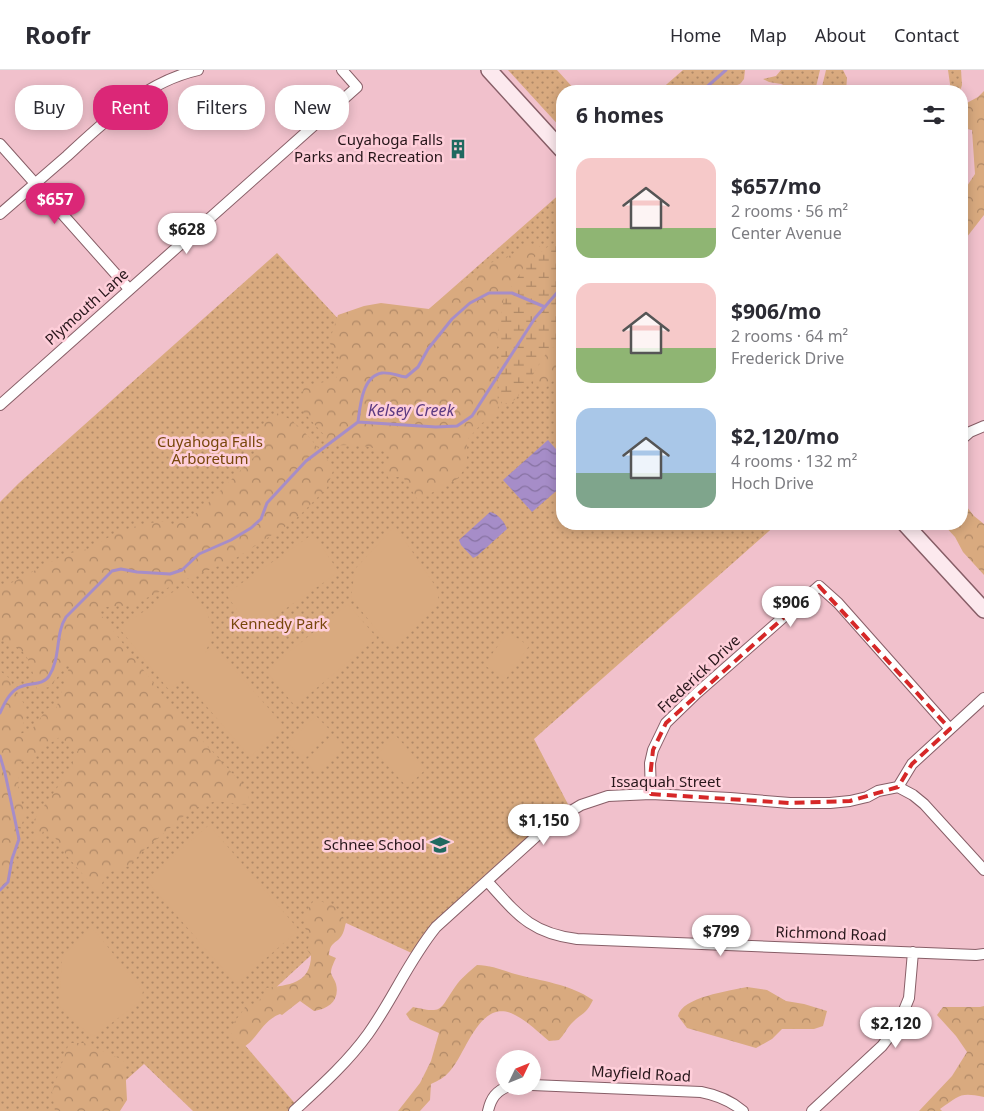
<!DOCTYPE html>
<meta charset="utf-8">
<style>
body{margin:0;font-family:"Noto Sans",sans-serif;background:#f2f2f3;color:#2b2b33;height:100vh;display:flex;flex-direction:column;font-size:19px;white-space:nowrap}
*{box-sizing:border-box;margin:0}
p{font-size:16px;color:#7c7c81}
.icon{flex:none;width:28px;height:28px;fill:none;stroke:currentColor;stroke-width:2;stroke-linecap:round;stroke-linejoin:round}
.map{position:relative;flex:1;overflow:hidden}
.drawer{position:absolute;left:556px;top:15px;width:412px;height:445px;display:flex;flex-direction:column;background:#fff;border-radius:20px;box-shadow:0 2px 12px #0003}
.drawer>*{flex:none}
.guide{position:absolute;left:15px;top:15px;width:466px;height:45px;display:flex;gap:10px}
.needle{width:32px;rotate:47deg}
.fabs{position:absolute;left:496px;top:980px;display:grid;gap:10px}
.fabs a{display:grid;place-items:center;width:45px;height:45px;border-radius:50%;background:#fff;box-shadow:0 2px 12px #0003;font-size:25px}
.price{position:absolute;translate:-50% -42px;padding:0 11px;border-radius:18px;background:#fff;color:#222;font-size:16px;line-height:32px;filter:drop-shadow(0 1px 2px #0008)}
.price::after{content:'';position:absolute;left:50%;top:30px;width:15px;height:11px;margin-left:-8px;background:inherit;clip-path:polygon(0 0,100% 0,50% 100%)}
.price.selected{background:#db2777;color:#fff}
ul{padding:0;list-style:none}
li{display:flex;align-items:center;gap:15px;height:125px;padding:0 20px}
li span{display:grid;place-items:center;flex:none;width:140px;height:100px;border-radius:15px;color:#555}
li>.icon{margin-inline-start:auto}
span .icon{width:60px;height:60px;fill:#fffc;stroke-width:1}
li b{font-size:21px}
h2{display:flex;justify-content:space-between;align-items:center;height:60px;padding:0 20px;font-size:21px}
.tag{padding:0 18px;border-radius:20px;background:#fff;box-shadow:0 2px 12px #0003;font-size:18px;line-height:45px}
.tag.selected{background:#db2777;color:#fff}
header{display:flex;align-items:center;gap:30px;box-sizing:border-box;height:70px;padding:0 25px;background:#fff;border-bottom:1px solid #e1e1e2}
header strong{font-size:24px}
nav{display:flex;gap:28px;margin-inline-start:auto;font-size:18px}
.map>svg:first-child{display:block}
</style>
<header>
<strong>Roofr</strong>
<nav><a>Home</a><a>Map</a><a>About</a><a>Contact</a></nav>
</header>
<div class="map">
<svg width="984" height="1041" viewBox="0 0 984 1041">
<defs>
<pattern id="green-dots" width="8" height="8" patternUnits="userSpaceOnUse" patternTransform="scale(1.25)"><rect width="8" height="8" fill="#d9aa7f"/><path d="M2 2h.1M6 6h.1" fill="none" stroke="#b08967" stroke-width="1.8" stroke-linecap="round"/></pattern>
<pattern id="forest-crowns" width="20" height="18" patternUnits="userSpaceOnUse" patternTransform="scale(1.25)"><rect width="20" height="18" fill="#d9aa7f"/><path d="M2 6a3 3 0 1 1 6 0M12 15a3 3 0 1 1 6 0" fill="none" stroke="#b08967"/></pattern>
<pattern id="wetland-marsh" width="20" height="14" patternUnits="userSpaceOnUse" patternTransform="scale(1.25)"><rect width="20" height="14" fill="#d9aa7f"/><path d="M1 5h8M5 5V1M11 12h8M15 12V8" fill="none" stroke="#b08967"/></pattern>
<pattern id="water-waves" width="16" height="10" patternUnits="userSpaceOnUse" patternTransform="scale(1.25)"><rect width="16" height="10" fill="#a68dc8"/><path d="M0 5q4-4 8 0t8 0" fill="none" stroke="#8772a2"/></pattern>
</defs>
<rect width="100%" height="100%" fill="#f1c1cc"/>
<path fill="url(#green-dots)" d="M508,0H557L576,21H562V59Z
M683,0H745L744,9L740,14L720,21H659Z
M781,0H820L815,21H797L781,14L769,12L763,9L776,6Z
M826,0H843L847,8L846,21H821Z
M948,0H961L962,15L960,21H951Z
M562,122V454H777L534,669L571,740L487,811L416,885L346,853L231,959L298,1037L294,1041H193L144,994L91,1041H0V432L19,413L277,183L370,283L421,246Z"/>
<path fill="url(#forest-crowns)" d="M984,21V145L963,172V122L975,104L972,60L963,58V35L978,27Z
M525,176H540L537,185L504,228L497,269L498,346L482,353L467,370V396L456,410L418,430L403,407H394L389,409L384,398L393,385C373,376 355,373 334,376L299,337L304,317L336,309L339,288L329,272L338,245L364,236L381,233L429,239L483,195L506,188Z
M562,266V301L546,318L533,314L534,307L530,299L538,285Z
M276,343C299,349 320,381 334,398L327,418L299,446L286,456L233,490L182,511L132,535L106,537L97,540L176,642L246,718L249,728L246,735L216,731L192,739L144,780L129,796L107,803L98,822L67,786L54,766L43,761L39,774L34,768V750L67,704L78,680L60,667L41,679L32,693L29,690L21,691C19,713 14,721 26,741L16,773L8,812L0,820V601L9,608L24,634V652L18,665L32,659L48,638L56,639L72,588L50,617L37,619C30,593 30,578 0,570V516H5L15,511L66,484L88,479L118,462L143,454L165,451L172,457L200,441L257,384C258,369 260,349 276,343Z
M963,432L974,446L984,454V505L963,482L955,467L943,454H962Z
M314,830C334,835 335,833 346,852C345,856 344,862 342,865C337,874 330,871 329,885L336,888C334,892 331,898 331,903C332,907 335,910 336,914C340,930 329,939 314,941L300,931L282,945L280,944C261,951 257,972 240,979L236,968L230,962C232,951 242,945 246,935L256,934L263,926L266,918C288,915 311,914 311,885L307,880L312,870L305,858V844Z
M477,895C490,895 502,900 515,904C541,911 570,914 593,930C586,945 581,943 571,954C567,958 564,965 559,970L549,971C538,962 527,951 515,945C480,926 466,984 450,1001C445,1007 438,1011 431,1014L430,1030L420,1041H398L420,1013L431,991L439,963L410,950L406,944L413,937C444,944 439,940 455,917C461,908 470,901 477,895Z
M747,917L767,920L786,931L804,934L827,941L823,956L814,959H782L772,969L756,978L687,958L678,946C682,927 729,921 747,917Z
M984,936V1027C960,1022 960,1025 940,1039L942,1041H919L952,1006L967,982L956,966L937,945L943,937H980Z
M69,973H84L121,989L125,993L127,1030L120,1041H55L52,1022Z"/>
<path fill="url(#wetland-marsh)" d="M562,169V271L547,282L524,319L511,334H502L497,269L504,228L527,193L550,175Z"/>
<path fill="#d9aa7f" d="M395,456L438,520V535L393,580L351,528L355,499Z
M313,464L339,502L252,562L226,524Z
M185,514C198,530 215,546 211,568C210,573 207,578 205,583L214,576L285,657L250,687L183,609L169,620L119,558Z
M348,534L377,568L295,636L266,601Z
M508,562L529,576L506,609L484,595Z
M316,646L329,659L301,687L288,673Z
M333,664L346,677L317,705L305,691Z
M396,666L426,699L407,717L377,684Z
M209,755L299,860L236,914L146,810Z
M90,857L95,861L143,921L141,931L93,967L71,949L59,935L62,887Z"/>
<path fill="url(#water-waves)" d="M548,370L562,386V416L532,442L503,410Z
M490,442C497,443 505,452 507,459L477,486L473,488L461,475L459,470Z"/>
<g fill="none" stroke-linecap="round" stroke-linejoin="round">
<path stroke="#a68dc8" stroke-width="3" d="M702,21L726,0
M358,352C360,337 362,306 382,303C389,302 399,306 406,307L418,297L428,279L452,249L470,233L489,223H512L545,237
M0,643C4,634 9,623 18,618C28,612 43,616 49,606C61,588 55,564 66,547L112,501L121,499L137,502L170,504L182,500L199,484L231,470L251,458L261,449L267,433L306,391L358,352L436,357L457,356L472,346L535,248L562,217
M0,686L5,703L19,769L12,789L8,812L0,820"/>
<defs>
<path id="street" d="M0,74L129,219
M0,144C22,125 45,105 67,86C105,51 145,12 198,0
M0,335L357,17L342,0
M962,369L970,362L984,356
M898,717L912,694L984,628
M651,724L650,693L653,680L666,653L697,623L819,516L838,533L950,659
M487,811C517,844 530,863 577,869C710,874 843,879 976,885L984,884
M532,1015L701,1022C717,1025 731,1031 743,1041
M294,1041C320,1017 347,993 368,964C393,929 409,890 436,857L551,753L581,735L608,726L651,724L730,728L790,733H830L850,731L867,727L878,721L898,717L913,725L924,734L984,800
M488,1041C491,1028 496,1021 509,1016
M812,1041L882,976L898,955L909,928L913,882"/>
<path id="secondary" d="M489,0L562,80
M905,454L984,540"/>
</defs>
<use href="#street" stroke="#875e67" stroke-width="12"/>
<use href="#secondary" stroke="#875e67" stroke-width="18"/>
<use href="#street" stroke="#fff" stroke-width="10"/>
<use href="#secondary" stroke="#fce9ee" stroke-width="15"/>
</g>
<path fill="none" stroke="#d62828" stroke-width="4" stroke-dasharray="10 6" stroke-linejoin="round" d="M819,516L950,659L912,694L898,717L850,731L790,733L651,724L650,708L653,680L666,653Z"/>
<defs>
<symbol id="building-bare" viewBox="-9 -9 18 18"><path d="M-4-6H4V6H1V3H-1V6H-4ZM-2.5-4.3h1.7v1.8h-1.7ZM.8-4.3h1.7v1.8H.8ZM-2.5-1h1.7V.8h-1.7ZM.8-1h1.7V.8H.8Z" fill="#206960" stroke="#feced9" stroke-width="2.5" paint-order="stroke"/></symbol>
<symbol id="school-bare" viewBox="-9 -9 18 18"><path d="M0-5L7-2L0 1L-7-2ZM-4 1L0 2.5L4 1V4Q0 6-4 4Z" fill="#206960" stroke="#feced9" stroke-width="2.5" paint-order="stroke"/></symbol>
</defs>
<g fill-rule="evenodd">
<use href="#building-bare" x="444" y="65" width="28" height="28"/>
<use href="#school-bare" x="426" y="761" width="28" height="28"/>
</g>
<g text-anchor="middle" stroke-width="5" stroke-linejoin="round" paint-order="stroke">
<g font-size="15" fill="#27161a" stroke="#feced9" text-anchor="end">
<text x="443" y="75">Cuyahoga Falls<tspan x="443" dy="17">Parks and Recreation</tspan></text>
<text x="425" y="780">Schnee School</text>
</g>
<g font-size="15" fill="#27161a" stroke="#feced9">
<text transform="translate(87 237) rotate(-42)" y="5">Plymouth Lane</text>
<text transform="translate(699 604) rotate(-43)" y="5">Frederick Drive</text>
<text x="666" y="717">Issaquah Street</text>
<text transform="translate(831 864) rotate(2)" y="5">Richmond Road</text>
<text transform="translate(641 1004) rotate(3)" y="5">Mayfield Road</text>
</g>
<g font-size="15" fill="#78470c" stroke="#feced9">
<text x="210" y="377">Cuyahoga Falls<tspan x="210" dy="17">Arboretum</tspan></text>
<text x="279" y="559">Kennedy Park</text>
</g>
<g font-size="16" font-style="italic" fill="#5c3a82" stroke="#feced9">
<text x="411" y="346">Kelsey Creek</text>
</g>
</g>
</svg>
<div class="fabs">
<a><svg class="needle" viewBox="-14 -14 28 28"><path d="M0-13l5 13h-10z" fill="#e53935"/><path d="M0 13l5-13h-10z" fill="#7c7c81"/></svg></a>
</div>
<b class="price selected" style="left:55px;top:155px">$657</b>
<b class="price" style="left:187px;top:185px">$628</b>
<b class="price" style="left:791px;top:558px">$906</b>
<b class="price" style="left:544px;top:776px">$1,150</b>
<b class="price" style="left:721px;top:887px">$799</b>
<b class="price" style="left:896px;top:979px">$2,120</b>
<div class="guide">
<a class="tag">Buy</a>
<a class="tag selected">Rent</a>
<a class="tag">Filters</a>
<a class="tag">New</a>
</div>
<section class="drawer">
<h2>6 homes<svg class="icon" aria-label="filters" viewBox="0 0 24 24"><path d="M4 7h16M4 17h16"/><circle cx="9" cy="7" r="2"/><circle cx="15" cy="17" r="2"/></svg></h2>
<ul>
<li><span style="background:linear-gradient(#f6c9c9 70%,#8fb573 0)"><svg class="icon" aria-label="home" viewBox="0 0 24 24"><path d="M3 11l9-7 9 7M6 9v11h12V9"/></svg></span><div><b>$657/mo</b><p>2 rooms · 56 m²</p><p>Center Avenue</p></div></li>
<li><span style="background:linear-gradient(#f6c9c9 65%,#8fb573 0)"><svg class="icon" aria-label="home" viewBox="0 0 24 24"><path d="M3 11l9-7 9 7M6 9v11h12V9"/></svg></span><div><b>$906/mo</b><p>2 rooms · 64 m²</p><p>Frederick Drive</p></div></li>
<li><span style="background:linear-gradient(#a9c7e8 65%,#7fa58c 0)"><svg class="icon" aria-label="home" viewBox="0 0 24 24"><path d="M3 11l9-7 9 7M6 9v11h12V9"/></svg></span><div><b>$2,120/mo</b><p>4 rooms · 132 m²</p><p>Hoch Drive</p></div></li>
</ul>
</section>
</div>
